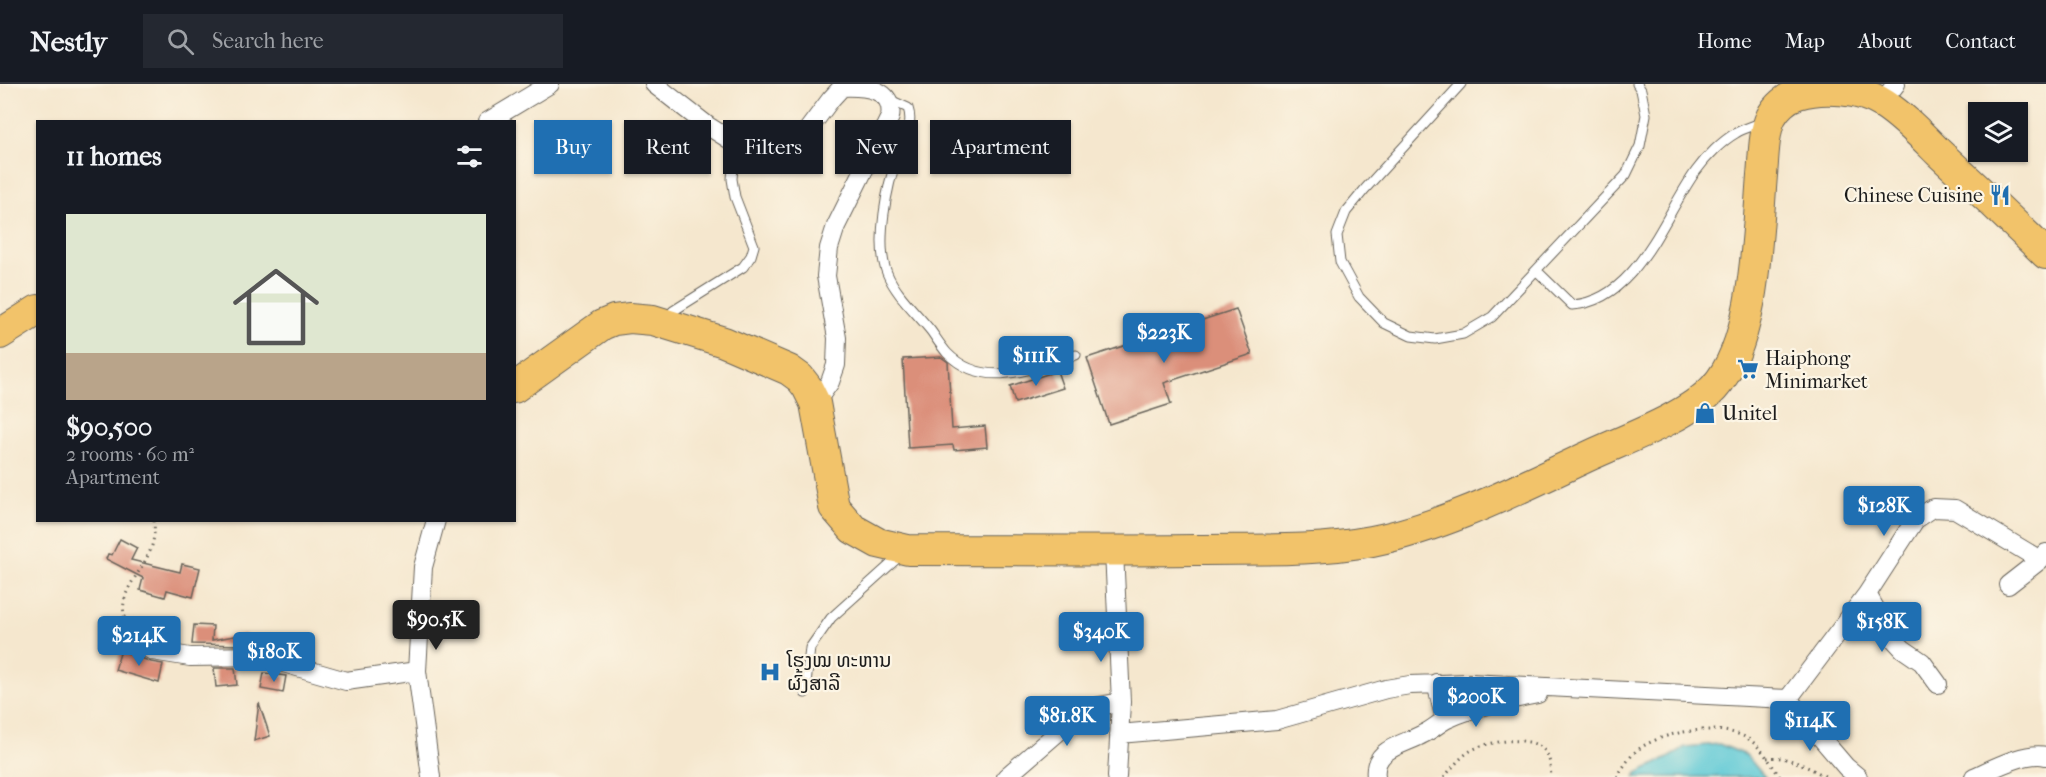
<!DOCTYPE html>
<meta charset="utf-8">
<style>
body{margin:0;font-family:"IM FELL French Canon","Noto Sans Lao",serif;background:#242831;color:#f1f3f6;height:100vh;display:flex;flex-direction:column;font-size:22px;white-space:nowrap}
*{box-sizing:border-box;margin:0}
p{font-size:20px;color:#9ea1a6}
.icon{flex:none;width:33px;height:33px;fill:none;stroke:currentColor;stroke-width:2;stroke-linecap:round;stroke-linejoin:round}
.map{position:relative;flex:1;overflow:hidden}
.panel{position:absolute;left:36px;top:36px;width:480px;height:402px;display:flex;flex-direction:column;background:#171b24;border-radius:0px;box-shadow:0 2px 4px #0004}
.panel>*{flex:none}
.top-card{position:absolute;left:534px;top:36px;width:570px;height:54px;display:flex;gap:12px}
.fabs{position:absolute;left:1968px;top:18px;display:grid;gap:12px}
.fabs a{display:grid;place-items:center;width:60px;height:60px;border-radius:0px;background:#171b24;box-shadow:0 2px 4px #0004;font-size:30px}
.price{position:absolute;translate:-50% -51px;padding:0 14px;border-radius:6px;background:#1f6fb2;color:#fff;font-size:20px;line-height:39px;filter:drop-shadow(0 2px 3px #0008)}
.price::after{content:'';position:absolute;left:50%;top:36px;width:18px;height:14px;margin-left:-9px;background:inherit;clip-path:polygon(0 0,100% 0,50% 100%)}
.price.on{background:#222;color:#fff}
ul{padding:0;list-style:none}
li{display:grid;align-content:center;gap:12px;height:318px;padding:0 30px}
li span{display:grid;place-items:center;height:186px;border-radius:0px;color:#555}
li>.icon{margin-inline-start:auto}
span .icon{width:108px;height:108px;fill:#fffc;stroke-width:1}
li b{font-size:26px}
h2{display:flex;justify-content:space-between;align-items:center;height:72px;padding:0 30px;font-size:26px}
.pill{padding:0 21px;border-radius:0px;background:#171b24;box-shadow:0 2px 4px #0004;font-size:21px;line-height:54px}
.pill.on{background:#1f6fb2;color:#fff}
header{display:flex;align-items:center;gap:36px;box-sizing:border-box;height:84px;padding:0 30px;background:#171b24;border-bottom:2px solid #363941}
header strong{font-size:28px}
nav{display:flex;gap:33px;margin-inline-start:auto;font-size:21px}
.search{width:420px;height:54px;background:#242831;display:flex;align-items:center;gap:15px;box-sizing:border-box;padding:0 21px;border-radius:0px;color:#9ea1a6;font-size:22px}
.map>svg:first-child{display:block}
</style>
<header>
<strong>Nestly</strong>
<div class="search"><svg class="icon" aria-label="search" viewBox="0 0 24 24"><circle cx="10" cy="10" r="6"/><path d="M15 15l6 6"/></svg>Search here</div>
<nav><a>Home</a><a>Map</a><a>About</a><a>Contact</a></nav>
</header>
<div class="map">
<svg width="2046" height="693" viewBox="0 0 2046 693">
<rect width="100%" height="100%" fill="#fcf5e5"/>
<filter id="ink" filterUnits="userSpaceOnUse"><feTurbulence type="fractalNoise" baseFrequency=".0167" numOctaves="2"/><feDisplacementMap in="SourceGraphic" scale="12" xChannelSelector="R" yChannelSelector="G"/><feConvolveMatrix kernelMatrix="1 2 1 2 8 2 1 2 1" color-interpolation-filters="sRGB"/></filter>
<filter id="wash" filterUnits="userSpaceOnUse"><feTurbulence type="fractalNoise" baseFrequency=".008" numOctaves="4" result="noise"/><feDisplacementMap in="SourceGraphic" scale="24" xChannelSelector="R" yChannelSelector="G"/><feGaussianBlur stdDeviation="1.35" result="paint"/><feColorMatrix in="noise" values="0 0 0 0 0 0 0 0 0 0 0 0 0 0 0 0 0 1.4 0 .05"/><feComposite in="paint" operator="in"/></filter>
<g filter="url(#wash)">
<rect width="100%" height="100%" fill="#f5e7ce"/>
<path fill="#5dc9d6" stroke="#3c7279" stroke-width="1.5" d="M1719,660L1746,671L1765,693H1635L1637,689L1668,674L1685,663Z"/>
<g id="blocks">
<path fill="#db8f7a" d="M1236,225L1252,270L1164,299L1171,320L1109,340L1087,274Z
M941,273L948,278L952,345L985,342L987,363L954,366L953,361L908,364L903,275Z
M1057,287L1063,304L1015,319L1010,302Z
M120,455L137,464L131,476L180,488L182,480L200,484L193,513L167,506L165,513L140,506L143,494L106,475L108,470L112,471Z
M194,541L213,542L212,556L245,550L247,561L192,560Z
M289,552L310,560L305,574L284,567Z
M121,566L151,578L163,580L159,599L115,586Z
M214,584H235L237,601L216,603Z
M264,589L286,592L283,609L261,605Z
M259,619L270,652L254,657Z"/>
</g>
</g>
<g filter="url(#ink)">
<use href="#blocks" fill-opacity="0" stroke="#68635a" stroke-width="1.5"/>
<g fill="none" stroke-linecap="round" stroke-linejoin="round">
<defs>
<path id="service" d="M1461,0L1365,105L1346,128L1337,151L1340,178L1359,213L1384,239L1411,252L1435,255L1463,250L1492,233L1626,91L1640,62L1646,31L1641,6L1637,0
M888,15L908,24C914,41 904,56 898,72C887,100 875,160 887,189C896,211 916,228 931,247C936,254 941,262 947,269C984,307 1034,284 1076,271
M1537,187L1572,221C1637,217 1664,131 1696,87C1706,73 1722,57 1736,49C1744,44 1754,42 1762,38
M670,236L673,227L743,183L751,172L754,162L735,113L732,95L735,59
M805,609L810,564L831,534L901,471"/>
<path id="minor" d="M654,0L708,42L735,59L756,72L776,74L795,63L831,15L842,3C863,2 895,4 890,33L836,142L829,164L826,192L837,254L836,281L830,298L815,319
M1882,18L1896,0
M487,38L550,0
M1114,467L1121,618L1117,693
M2008,501L2040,476
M1867,510L1890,551L1903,565L1922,578L1938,600
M131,555L153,567L190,573L259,572L346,597L417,587
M1436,599L1445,636
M1788,615L1867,510L1915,436L1933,424L1955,425L2040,476L2046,469
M1119,650L1277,636L1386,605L1410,601L1469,599L1788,615L1846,683L1858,693
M431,693L417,587L423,483L436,436
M1006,693L1079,630L1099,622L1121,618
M1376,693C1372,664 1404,661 1423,650C1432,646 1439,639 1447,635C1476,622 1507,616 1538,610
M1974,693C1992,685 2026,667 2046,672"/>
<path id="trunk" d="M0,250L38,226
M514,304L602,241L614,236L630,234L653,236L724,258L789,286L800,294L807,303L815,319L834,423L853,445L878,459L908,466C1004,466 1100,467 1195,466C1254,465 1314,468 1372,457C1445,443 1524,402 1591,371C1628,354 1687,333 1714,304C1756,259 1757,151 1762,91C1764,73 1763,50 1771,33C1776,23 1787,13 1798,10C1823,2 1861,5 1884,20C1904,33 1922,52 1939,69C1975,102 2011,136 2046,170"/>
</defs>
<use href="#service" stroke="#68635a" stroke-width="11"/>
<use href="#minor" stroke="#68635a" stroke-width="20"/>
<use href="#trunk" stroke="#68635a" stroke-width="32"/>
<path stroke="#68635a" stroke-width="3" stroke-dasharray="1.5 4.5" stroke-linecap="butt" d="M126,539C116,509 139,493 149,469C154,460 155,446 154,436
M1767,674C1789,671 1808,684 1827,693
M1444,693C1454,682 1462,670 1476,664C1492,657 1531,651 1544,666C1551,673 1550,684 1551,693
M1617,693C1622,685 1627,677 1633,670C1656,647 1719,638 1747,654C1762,663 1771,680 1780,693"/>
<use href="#service" stroke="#fff" stroke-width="9"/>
<use href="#minor" stroke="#fff" stroke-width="18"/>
<use href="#trunk" stroke="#f2c36a" stroke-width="30"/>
</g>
</g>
<defs>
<symbol id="restaurant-bare" viewBox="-9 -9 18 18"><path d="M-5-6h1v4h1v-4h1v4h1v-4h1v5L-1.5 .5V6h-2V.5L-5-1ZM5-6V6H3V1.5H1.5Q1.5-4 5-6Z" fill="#1f6fb2" stroke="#fcf5e5" stroke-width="2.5" paint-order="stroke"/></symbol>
<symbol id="supermarket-bare" viewBox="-9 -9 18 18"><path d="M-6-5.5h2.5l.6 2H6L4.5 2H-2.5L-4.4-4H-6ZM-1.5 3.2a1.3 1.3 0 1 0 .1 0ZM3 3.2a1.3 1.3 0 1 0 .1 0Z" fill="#1f6fb2" stroke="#fcf5e5" stroke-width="2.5" paint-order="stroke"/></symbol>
<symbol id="shop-bare" viewBox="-9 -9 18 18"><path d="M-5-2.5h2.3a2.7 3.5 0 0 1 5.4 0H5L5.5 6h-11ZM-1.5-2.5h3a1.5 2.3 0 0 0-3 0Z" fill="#1f6fb2" stroke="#fcf5e5" stroke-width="2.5" paint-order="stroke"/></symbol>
<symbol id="hospital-bare" viewBox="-9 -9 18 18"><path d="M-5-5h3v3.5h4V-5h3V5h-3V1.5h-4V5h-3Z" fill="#1f6fb2" stroke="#fcf5e5" stroke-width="2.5" paint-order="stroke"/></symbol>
</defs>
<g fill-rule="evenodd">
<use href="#restaurant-bare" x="1985" y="96" width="30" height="30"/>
<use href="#supermarket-bare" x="1733" y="270" width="30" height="30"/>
<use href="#shop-bare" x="1690" y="314" width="30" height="30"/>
<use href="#hospital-bare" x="755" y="573" width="30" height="30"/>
</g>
<g text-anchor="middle" stroke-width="4.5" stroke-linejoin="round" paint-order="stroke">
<g font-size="20" fill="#1c1c1c" stroke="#fcf5e5" text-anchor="start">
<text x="1983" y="118" text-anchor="end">Chinese Cuisine</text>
<text x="1765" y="281">Haiphong<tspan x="1765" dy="23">Minimarket</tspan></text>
<text x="1722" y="336">Unitel</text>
<text x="787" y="583">ໂຮງໝ ທະຫານ<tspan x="787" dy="23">ຜົ້ງສາລີ</tspan></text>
</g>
</g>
</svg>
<div class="fabs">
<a><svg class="icon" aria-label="layers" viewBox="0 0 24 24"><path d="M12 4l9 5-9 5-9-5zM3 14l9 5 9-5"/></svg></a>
</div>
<b class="price" style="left:1164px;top:280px">$223K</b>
<b class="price" style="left:1036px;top:303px">$111K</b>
<b class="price" style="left:1884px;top:453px">$128K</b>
<b class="price on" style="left:436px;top:567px">$90.5K</b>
<b class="price" style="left:1882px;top:569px">$158K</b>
<b class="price" style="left:1101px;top:579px">$340K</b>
<b class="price" style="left:139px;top:583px">$214K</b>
<b class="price" style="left:274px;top:599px">$180K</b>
<b class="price" style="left:1476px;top:644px">$200K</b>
<b class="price" style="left:1067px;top:663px">$81.8K</b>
<b class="price" style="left:1810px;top:668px">$114K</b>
<div class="top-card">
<a class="pill on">Buy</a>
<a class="pill">Rent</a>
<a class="pill">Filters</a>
<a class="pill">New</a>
<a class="pill">Apartment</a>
</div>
<section class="panel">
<h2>11 homes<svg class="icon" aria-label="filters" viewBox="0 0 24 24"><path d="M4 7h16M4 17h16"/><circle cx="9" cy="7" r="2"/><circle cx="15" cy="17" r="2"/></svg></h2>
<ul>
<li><span style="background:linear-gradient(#dfe7d0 75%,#b9a48a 0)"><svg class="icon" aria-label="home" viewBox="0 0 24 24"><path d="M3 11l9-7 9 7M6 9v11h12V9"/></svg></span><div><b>$90,500</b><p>2 rooms · 60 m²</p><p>Apartment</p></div></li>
</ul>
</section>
</div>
